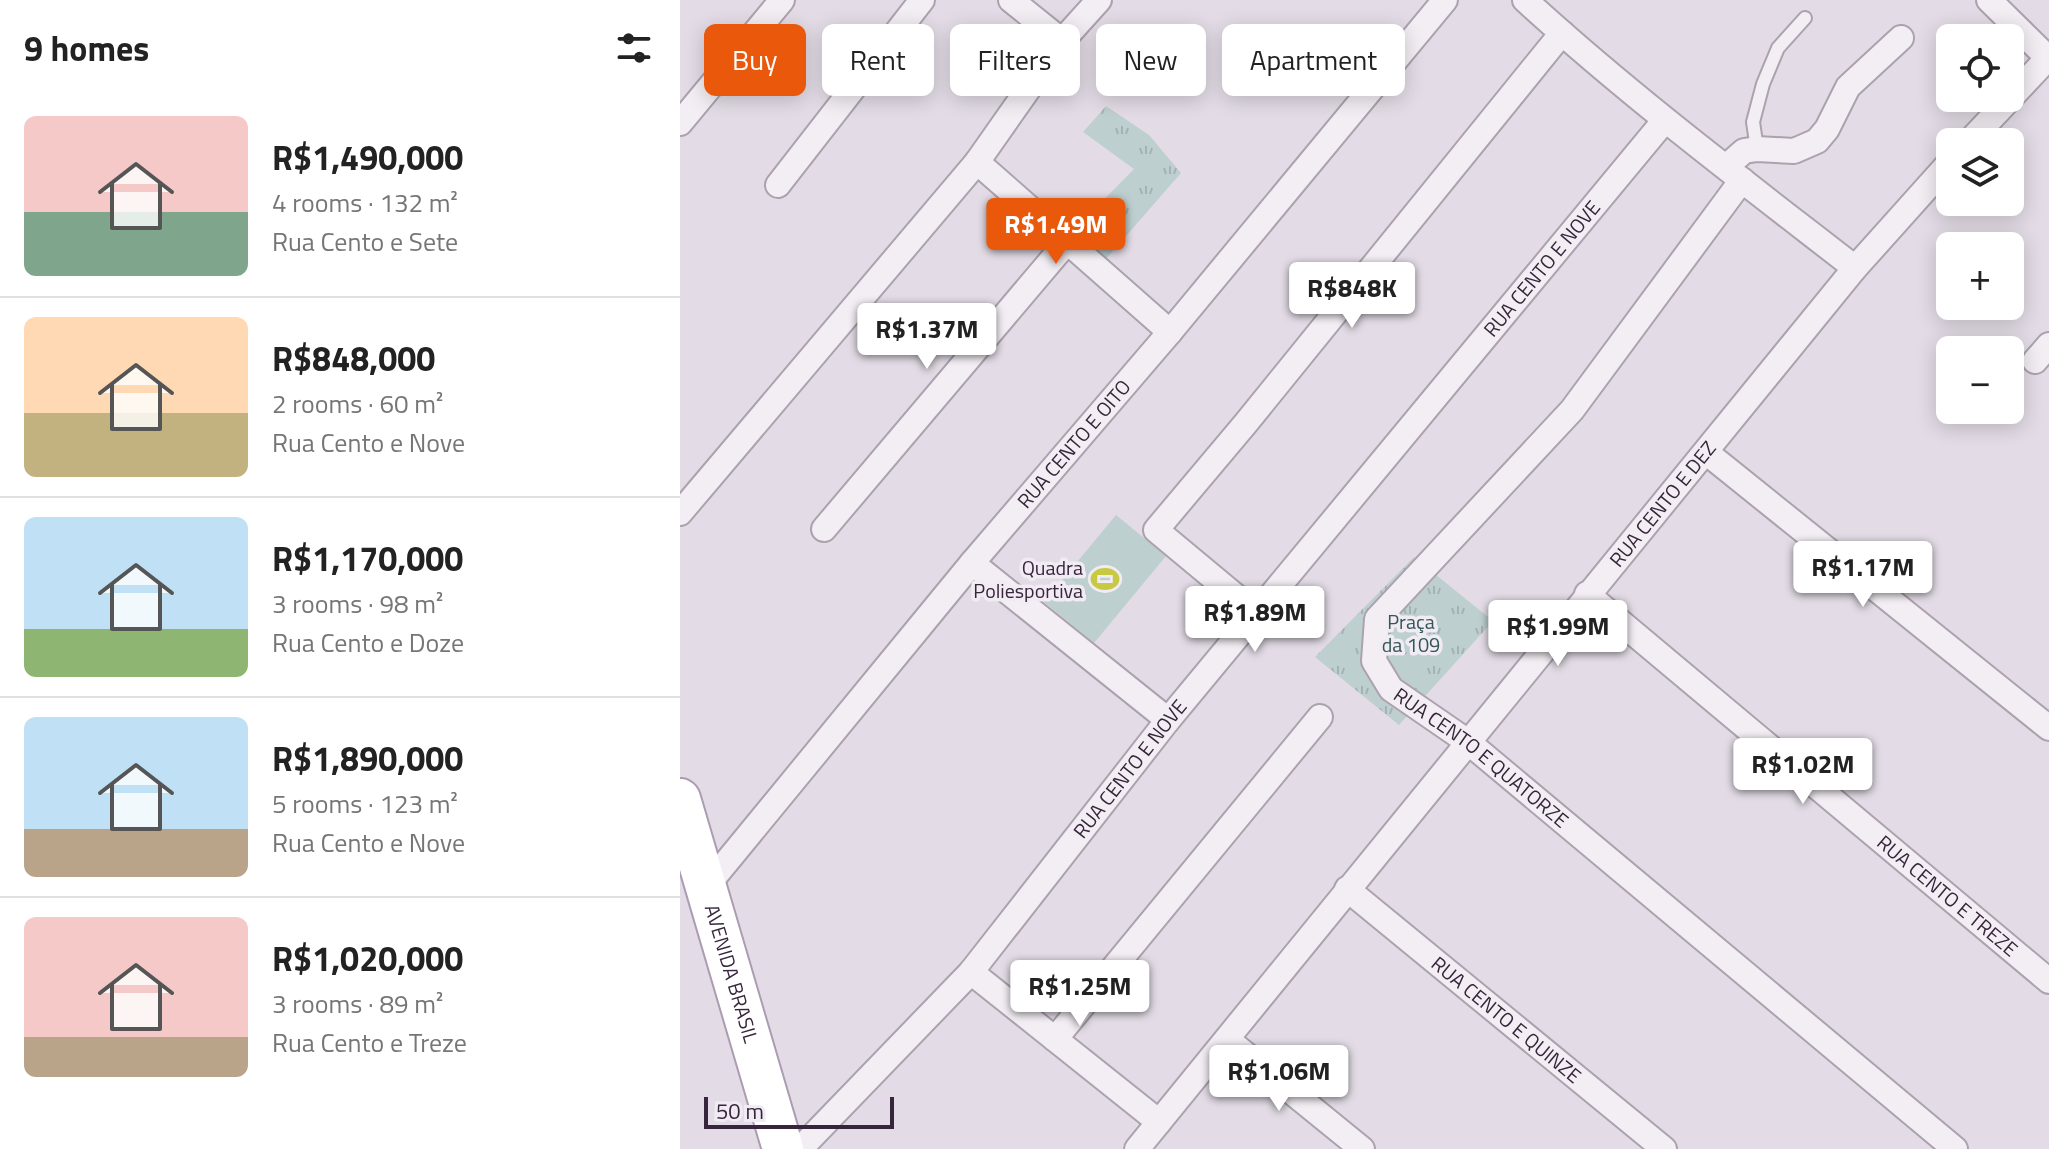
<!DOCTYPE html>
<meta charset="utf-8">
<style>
body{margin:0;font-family:"Titillium Web",sans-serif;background:#f2f2f2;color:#222;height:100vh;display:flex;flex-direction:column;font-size:30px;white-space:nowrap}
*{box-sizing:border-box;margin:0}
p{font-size:26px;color:#767676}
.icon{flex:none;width:44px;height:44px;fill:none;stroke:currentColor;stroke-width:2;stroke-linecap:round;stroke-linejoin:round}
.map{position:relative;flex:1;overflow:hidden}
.drawer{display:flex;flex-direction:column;background:#fff;width:680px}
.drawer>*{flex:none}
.banner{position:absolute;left:24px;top:24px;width:760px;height:72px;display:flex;gap:16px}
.controls{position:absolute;left:1256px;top:24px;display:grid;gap:16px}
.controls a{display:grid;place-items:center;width:88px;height:88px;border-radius:12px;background:#fff;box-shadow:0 4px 20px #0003;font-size:40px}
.scale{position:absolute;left:24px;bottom:20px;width:190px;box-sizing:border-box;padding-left:8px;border:4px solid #37263b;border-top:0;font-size:22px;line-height:28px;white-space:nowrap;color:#37263b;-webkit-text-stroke:6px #f1ebf3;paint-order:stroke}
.price{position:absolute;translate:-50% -68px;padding:0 18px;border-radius:8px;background:#fff;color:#222;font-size:26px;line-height:52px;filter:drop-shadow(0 2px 4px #0008)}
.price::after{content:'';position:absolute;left:50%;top:48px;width:24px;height:18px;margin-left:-12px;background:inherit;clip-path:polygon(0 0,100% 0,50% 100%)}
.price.current{background:#ea580c;color:#fff}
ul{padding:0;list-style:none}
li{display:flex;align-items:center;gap:24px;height:200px;padding:0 24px}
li+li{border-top:2px solid #e0e0e0}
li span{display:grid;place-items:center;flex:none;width:224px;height:160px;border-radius:12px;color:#555}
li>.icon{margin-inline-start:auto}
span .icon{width:96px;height:96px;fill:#fffc;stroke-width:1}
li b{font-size:34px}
h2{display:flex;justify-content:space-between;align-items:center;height:96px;padding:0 24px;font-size:34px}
.chip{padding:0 28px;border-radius:12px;background:#fff;box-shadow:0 4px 20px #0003;font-size:28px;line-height:72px}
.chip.current{background:#ea580c;color:#fff}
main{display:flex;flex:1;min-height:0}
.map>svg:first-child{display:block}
</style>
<main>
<section class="drawer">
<h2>9 homes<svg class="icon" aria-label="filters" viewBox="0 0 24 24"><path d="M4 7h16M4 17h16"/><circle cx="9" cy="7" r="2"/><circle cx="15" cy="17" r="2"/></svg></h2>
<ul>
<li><span style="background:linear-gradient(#f6c9c9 60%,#7fa58c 0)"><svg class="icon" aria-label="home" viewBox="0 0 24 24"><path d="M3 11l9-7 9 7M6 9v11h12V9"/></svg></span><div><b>R$1,490,000</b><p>4 rooms · 132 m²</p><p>Rua Cento e Sete</p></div></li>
<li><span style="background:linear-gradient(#ffd9b3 60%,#c2b280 0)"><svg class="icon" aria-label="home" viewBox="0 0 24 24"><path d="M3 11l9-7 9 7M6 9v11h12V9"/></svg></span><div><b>R$848,000</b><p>2 rooms · 60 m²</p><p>Rua Cento e Nove</p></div></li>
<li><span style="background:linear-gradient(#bfe0f5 70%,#8fb573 0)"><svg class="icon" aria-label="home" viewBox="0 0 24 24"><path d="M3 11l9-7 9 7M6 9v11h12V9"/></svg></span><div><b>R$1,170,000</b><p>3 rooms · 98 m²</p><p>Rua Cento e Doze</p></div></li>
<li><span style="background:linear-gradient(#bfe0f5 70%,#b9a48a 0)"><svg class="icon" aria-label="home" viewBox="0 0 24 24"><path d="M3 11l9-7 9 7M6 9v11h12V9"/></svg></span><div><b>R$1,890,000</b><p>5 rooms · 123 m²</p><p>Rua Cento e Nove</p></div></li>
<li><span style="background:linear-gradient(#f6c9c9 75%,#b9a48a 0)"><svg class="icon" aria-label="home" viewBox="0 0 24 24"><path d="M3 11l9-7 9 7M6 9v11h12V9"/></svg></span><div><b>R$1,020,000</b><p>3 rooms · 89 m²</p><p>Rua Cento e Treze</p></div></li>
</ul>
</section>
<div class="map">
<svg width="1369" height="1149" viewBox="0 0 1369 1149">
<defs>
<pattern id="grass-tufts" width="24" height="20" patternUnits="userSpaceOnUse" patternTransform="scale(2)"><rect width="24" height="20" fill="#bdcfce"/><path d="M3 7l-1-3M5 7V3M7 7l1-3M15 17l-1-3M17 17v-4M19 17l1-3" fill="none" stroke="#a3b2b2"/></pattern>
</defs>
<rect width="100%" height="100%" fill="#e3dce6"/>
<path fill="url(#grass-tufts)" d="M426,106L469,135L501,173L426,259L393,231L454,169L403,132Z
M734,557L813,621L719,725L635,657Z"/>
<path fill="#bdcfce" d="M436,515L486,556L414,643L364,602Z"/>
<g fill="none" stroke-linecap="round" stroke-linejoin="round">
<defs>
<path id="service" d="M1077,149L1073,122L1083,84L1098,48L1125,18"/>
<g id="minor">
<path d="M331,0L382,41"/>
<path d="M845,0C950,96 1063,181 1175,268"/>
<path d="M1309,0L1369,59"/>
<path d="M0,123L102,0"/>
<path d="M1289,142L1368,58"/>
<path d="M297,162L490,332"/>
<path d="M1046,167L1064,151L1077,149L1114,151L1137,141L1147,129L1168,87L1221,38"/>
<path id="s1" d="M1062,180L892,410L697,619L694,661L711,689L788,742L1275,1149"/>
<path d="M98,185L242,0"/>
<path d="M1355,361L1369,345"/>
<path d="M1027,453L1369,728"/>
<path d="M0,513L297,162L382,41L419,0"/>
<path d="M144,529L386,243"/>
<path d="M292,563L488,720"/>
<path id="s2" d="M907,594L1369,981"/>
<path d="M577,614L476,530L566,423L882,33"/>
<path id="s3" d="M26,887L292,563L490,332L765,0"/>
<path id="s4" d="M667,889L984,1149"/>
<path d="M291,972L479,1122"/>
<path d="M375,1039L640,717"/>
<path d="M548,1040L682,1149"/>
<path id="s5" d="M120,1149L291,972L488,720L985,120"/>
<path id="s6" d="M457,1149L1175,268L1270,162"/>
</g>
<g id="primary">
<path id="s7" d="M0,799L103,1149"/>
</g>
</defs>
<use href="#service" stroke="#aca2af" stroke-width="16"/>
<use href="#minor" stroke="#aca2af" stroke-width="28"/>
<use href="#primary" stroke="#ac9cb1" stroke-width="44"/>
<use href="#service" stroke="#f3eef4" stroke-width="12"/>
<use href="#minor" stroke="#f3eef4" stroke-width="24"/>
<use href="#primary" stroke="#fff" stroke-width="40"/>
</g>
<defs>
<symbol id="stadium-bare" viewBox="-9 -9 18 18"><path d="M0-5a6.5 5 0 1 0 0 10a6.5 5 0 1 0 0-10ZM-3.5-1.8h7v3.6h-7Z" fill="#c7c942" stroke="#f1ebf3" stroke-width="2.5" paint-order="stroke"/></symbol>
</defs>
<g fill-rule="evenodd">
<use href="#stadium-bare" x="405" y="559" width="40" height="40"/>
</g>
<g text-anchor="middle" stroke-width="7" stroke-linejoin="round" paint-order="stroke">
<g font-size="20" fill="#37263b" stroke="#f1ebf3">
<text dy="7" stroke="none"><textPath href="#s5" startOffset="1152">RUA CENTO E NOVE</textPath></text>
<text dy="7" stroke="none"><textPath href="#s3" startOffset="576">RUA CENTO E OITO</textPath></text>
<text dy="7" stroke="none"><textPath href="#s6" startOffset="832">RUA CENTO E DEZ</textPath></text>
<text dy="7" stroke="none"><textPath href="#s1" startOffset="760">RUA CENTO E QUATORZE</textPath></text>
<text dy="7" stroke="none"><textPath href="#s5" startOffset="504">RUA CENTO E NOVE</textPath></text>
<text dy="7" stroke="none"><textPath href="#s2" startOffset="470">RUA CENTO E TREZE</textPath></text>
<text dy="7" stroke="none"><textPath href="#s7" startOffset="182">AVENIDA BRASIL</textPath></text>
<text dy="7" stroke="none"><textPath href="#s4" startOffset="206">RUA CENTO E QUINZE</textPath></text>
</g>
<g font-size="20" fill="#37263b" stroke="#f1ebf3" text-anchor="end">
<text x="403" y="575">Quadra<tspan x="403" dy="23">Poliesportiva</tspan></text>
</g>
<g font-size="20" fill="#345656" stroke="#f1ebf3">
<text x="731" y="629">Praça<tspan x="731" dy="23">da 109</tspan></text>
</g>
</g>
</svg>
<div class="controls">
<a><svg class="icon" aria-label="locate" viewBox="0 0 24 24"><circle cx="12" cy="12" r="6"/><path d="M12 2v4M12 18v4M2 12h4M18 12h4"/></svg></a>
<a><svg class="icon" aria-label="layers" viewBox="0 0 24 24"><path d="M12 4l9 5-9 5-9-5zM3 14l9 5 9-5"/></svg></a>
<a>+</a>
<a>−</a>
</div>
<div class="scale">50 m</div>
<b class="price current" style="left:376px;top:266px">R$1.49M</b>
<b class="price" style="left:672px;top:330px">R$848K</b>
<b class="price" style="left:247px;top:371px">R$1.37M</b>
<b class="price" style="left:1183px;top:609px">R$1.17M</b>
<b class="price" style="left:575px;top:654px">R$1.89M</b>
<b class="price" style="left:878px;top:668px">R$1.99M</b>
<b class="price" style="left:1123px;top:806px">R$1.02M</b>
<b class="price" style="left:400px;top:1028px">R$1.25M</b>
<b class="price" style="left:599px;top:1113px">R$1.06M</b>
<div class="banner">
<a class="chip current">Buy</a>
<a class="chip">Rent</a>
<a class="chip">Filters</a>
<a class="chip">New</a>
<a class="chip">Apartment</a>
</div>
</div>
</main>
